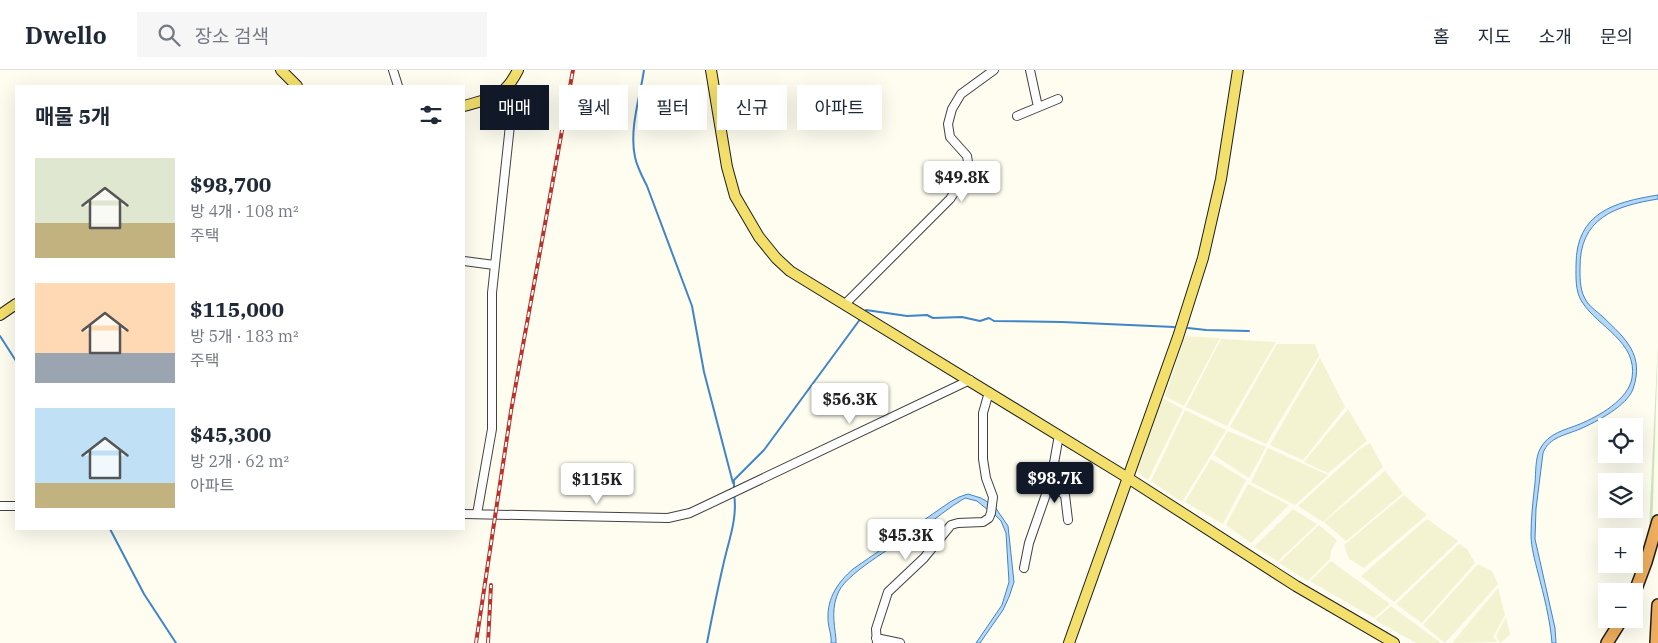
<!DOCTYPE html>
<html lang="ko">
<meta charset="utf-8">
<style>
body{margin:0;font-family:"IBM Plex Serif","Noto Sans KR",serif;background:#f6f6f7;color:#1f2937;height:100vh;display:flex;flex-direction:column;font-size:19px;white-space:nowrap}
*{box-sizing:border-box;margin:0}
p{font-size:16px;color:#747a83}
.icon{flex:none;width:28px;height:28px;fill:none;stroke:currentColor;stroke-width:2;stroke-linecap:round;stroke-linejoin:round}
.map{position:relative;flex:1;overflow:hidden}
.drawer{position:absolute;left:15px;top:15px;width:450px;height:445px;display:flex;flex-direction:column;background:#fff;border-radius:0px;box-shadow:0 5px 20px #0002}
.drawer>*{flex:none}
.top-card{position:absolute;left:480px;top:15px;width:475px;height:45px;display:flex;gap:10px}
.tools{position:absolute;left:1598px;top:348px;display:grid;gap:10px}
.tools a{display:grid;place-items:center;width:45px;height:45px;border-radius:0px;background:#fff;box-shadow:0 5px 20px #0002;font-size:25px}
.price{position:absolute;translate:-50% -42px;padding:0 11px;border-radius:5px;background:#fff;color:#222;font-size:16px;line-height:32px;filter:drop-shadow(0 1px 2px #0008)}
.price::after{content:'';position:absolute;left:50%;top:30px;width:15px;height:11px;margin-left:-8px;background:inherit;clip-path:polygon(0 0,100% 0,50% 100%)}
.price.on{background:#111827;color:#fff}
ul{padding:0;list-style:none}
li{display:flex;align-items:center;gap:15px;height:125px;padding:0 20px}
li span{display:grid;place-items:center;flex:none;width:140px;height:100px;border-radius:0px;color:#555}
li>.icon{margin-inline-start:auto}
span .icon{width:60px;height:60px;fill:#fffc;stroke-width:1}
li b{font-size:21px}
h2{display:flex;justify-content:space-between;align-items:center;height:60px;padding:0 20px;font-size:21px}
.pill{padding:0 18px;border-radius:0px;background:#fff;box-shadow:0 5px 20px #0002;font-size:18px;line-height:45px}
.pill.on{background:#111827;color:#fff}
header{display:flex;align-items:center;gap:30px;box-sizing:border-box;height:70px;padding:0 25px;background:#fff;border-bottom:1px solid #e0e1e3}
header strong{font-size:24px}
nav{display:flex;gap:28px;margin-inline-start:auto;font-size:18px}
.search{width:350px;height:45px;background:#f6f6f7;display:flex;align-items:center;gap:12px;box-sizing:border-box;padding:0 18px;border-radius:0px;color:#747a83;font-size:19px}
.map>svg:first-child{display:block}
</style>
<header>
<strong>Dwello</strong>
<div class="search"><svg class="icon" aria-label="search" viewBox="0 0 24 24"><circle cx="10" cy="10" r="6"/><path d="M15 15l6 6"/></svg>장소 검색</div>
<nav><a>홈</a><a>지도</a><a>소개</a><a>문의</a></nav>
</header>
<div class="map">
<svg width="1658" height="573" viewBox="0 0 1658 573">
<rect width="100%" height="100%" fill="#fefdf0"/>
<path fill="#f3f3d1" d="M1185,266L1220,268L1184,336L1165,326Z
M1221,269L1276,272L1227,356L1186,337Z
M1277,274H1315L1319,286L1266,374L1230,357Z
M1320,288L1345,337L1303,390L1270,375Z
M1162,328L1183,339L1148,410L1137,402Z
M1348,339L1367,371L1328,403L1304,392Z
M1185,340L1226,360L1182,432L1151,411Z
M1228,361L1266,377L1249,408L1214,385Z
M1370,373L1383,397L1323,452L1298,436L1360,379Z
M1268,378L1328,405L1295,435L1251,412Z
M1211,389L1246,410L1223,454L1185,432Z
M1385,401L1403,423L1346,471L1324,452Z
M1248,414L1289,435L1251,473L1226,455Z
M1404,425L1427,445L1364,498L1349,489L1344,475Z
M1293,439L1317,454L1278,491L1254,477Z
M1427,449L1458,471L1394,532L1361,506Z
M1319,455L1337,470L1331,481L1330,489L1308,511L1279,493Z
M1459,474L1467,479L1475,493L1422,553L1396,534Z
M1331,491L1390,534L1374,548L1310,511Z
M1478,494L1492,501L1498,514L1445,573L1423,555Z
M1498,518L1505,545L1493,567L1498,572L1452,573Z
M1391,536L1441,573H1416L1375,550Z
M1506,547L1510,565L1500,573L1496,566Z"/>
<path fill="#cee8ba" d="M1658,272L1652,465L1648,479Z"/>
<path fill="#b6d7f4" stroke="#4085c8" d="M1658,125V129C1615,136 1579,148 1580,199C1580,210 1580,222 1587,232C1591,238 1598,242 1603,247C1625,268 1645,285 1633,319C1627,336 1596,352 1580,359C1566,365 1549,367 1543,383L1536,439L1535,469L1555,558L1556,573H1552C1550,549 1544,526 1538,503C1535,491 1531,477 1531,465C1531,448 1533,430 1535,413C1536,402 1535,389 1540,379C1548,363 1565,360 1580,354C1599,346 1628,330 1632,308C1638,272 1598,257 1582,232C1575,221 1576,207 1576,195C1576,142 1615,132 1658,125Z
M968,424L981,428L991,434L989,441L977,431L965,428C949,437 936,449 921,459C901,472 849,501 839,521C831,537 834,552 836,569V573H831C832,565 828,557 828,549C827,528 838,512 853,499L950,432L959,427Z
M995,437L1008,456L1014,512L1009,527L1003,540L980,573H976L1002,535L1009,512L1006,463L1001,451L993,443Z"/>
<g fill="none" stroke-linecap="round" stroke-linejoin="round">
<path stroke="#4085c8" stroke-width="2" d="M644,0C640,27 629,59 635,87C637,97 642,106 647,116L692,236L704,302L733,413
M865,242L866,240L907,246L927,245L933,248L962,247L980,251L989,248L994,251L1062,252L1174,257
M1188,258L1206,260L1249,261
M0,266L16,291
M734,419V410L764,380L861,248
M110,459L144,524L176,573
M707,573C712,547 717,522 723,496C728,472 738,449 734,424"/>
<defs>
<path id="minor" d="M393,0L398,16
M1030,0L1038,37
M1017,46L1058,29
M464,191L494,195
M845,234L950,129L965,106L968,92L967,86L950,67L948,54L952,39L961,24L994,0
M1050,414L1065,425L1068,450
M0,436H16
M464,444L668,448L690,443L970,310
M477,444L492,359V223L510,55L509,33L505,20
M1024,498L1029,473L1051,410L1059,365
M876,568L900,573
M877,573L876,559L888,522L924,488L951,455L958,453L983,452L989,448L991,443L993,427L986,408L983,389V343L989,322"/>
<path id="major" d="M281,0L297,16
M711,0L727,97L735,126L759,167L776,188L790,201L1128,408L1296,516L1394,573
M464,36C492,28 504,28 518,0
M0,245L16,234
M1069,573L1178,267L1203,188L1221,109L1238,0"/>
<path id="highway" d="M1634,524L1646,492L1658,451
M1607,573L1622,549
M1656,573L1658,535"/>
</defs>
<use href="#minor" stroke="#414141" stroke-width="10"/>
<use href="#major" stroke="#1f1f1f" stroke-width="12"/>
<use href="#highway" stroke="#1f1f1f" stroke-width="14"/>
<use href="#minor" stroke="#fff" stroke-width="8"/>
<use href="#major" stroke="#f3df6b" stroke-width="10"/>
<use href="#highway" stroke="#eeae5e" stroke-width="11"/>
<defs>
<path id="rail" d="M476,573L511,341L573,0
M488,573L491,515"/>
</defs>
<use href="#rail" stroke="#b9322b" stroke-width="4"/>
<use href="#rail" stroke="#fff" stroke-width="2" stroke-dasharray="5.5" stroke-linecap="butt"/>
</g>
</svg>
<div class="tools">
<a><svg class="icon" aria-label="locate" viewBox="0 0 24 24"><circle cx="12" cy="12" r="6"/><path d="M12 2v4M12 18v4M2 12h4M18 12h4"/></svg></a>
<a><svg class="icon" aria-label="layers" viewBox="0 0 24 24"><path d="M12 4l9 5-9 5-9-5zM3 14l9 5 9-5"/></svg></a>
<a>+</a>
<a>−</a>
</div>
<b class="price" style="left:962px;top:133px">$49.8K</b>
<b class="price" style="left:850px;top:355px">$56.3K</b>
<b class="price on" style="left:1055px;top:434px">$98.7K</b>
<b class="price" style="left:597px;top:435px">$115K</b>
<b class="price" style="left:906px;top:491px">$45.3K</b>
<div class="top-card">
<a class="pill on">매매</a>
<a class="pill">월세</a>
<a class="pill">필터</a>
<a class="pill">신규</a>
<a class="pill">아파트</a>
</div>
<section class="drawer">
<h2>매물 5개<svg class="icon" aria-label="filters" viewBox="0 0 24 24"><path d="M4 7h16M4 17h16"/><circle cx="9" cy="7" r="2"/><circle cx="15" cy="17" r="2"/></svg></h2>
<ul>
<li><span style="background:linear-gradient(#dfe7d0 65%,#c2b280 0)"><svg class="icon" aria-label="home" viewBox="0 0 24 24"><path d="M3 11l9-7 9 7M6 9v11h12V9"/></svg></span><div><b>$98,700</b><p>방 4개 · 108 m²</p><p>주택</p></div></li>
<li><span style="background:linear-gradient(#ffd9b3 70%,#9aa5b1 0)"><svg class="icon" aria-label="home" viewBox="0 0 24 24"><path d="M3 11l9-7 9 7M6 9v11h12V9"/></svg></span><div><b>$115,000</b><p>방 5개 · 183 m²</p><p>주택</p></div></li>
<li><span style="background:linear-gradient(#bfe0f5 75%,#c2b280 0)"><svg class="icon" aria-label="home" viewBox="0 0 24 24"><path d="M3 11l9-7 9 7M6 9v11h12V9"/></svg></span><div><b>$45,300</b><p>방 2개 · 62 m²</p><p>아파트</p></div></li>
</ul>
</section>
</div>
